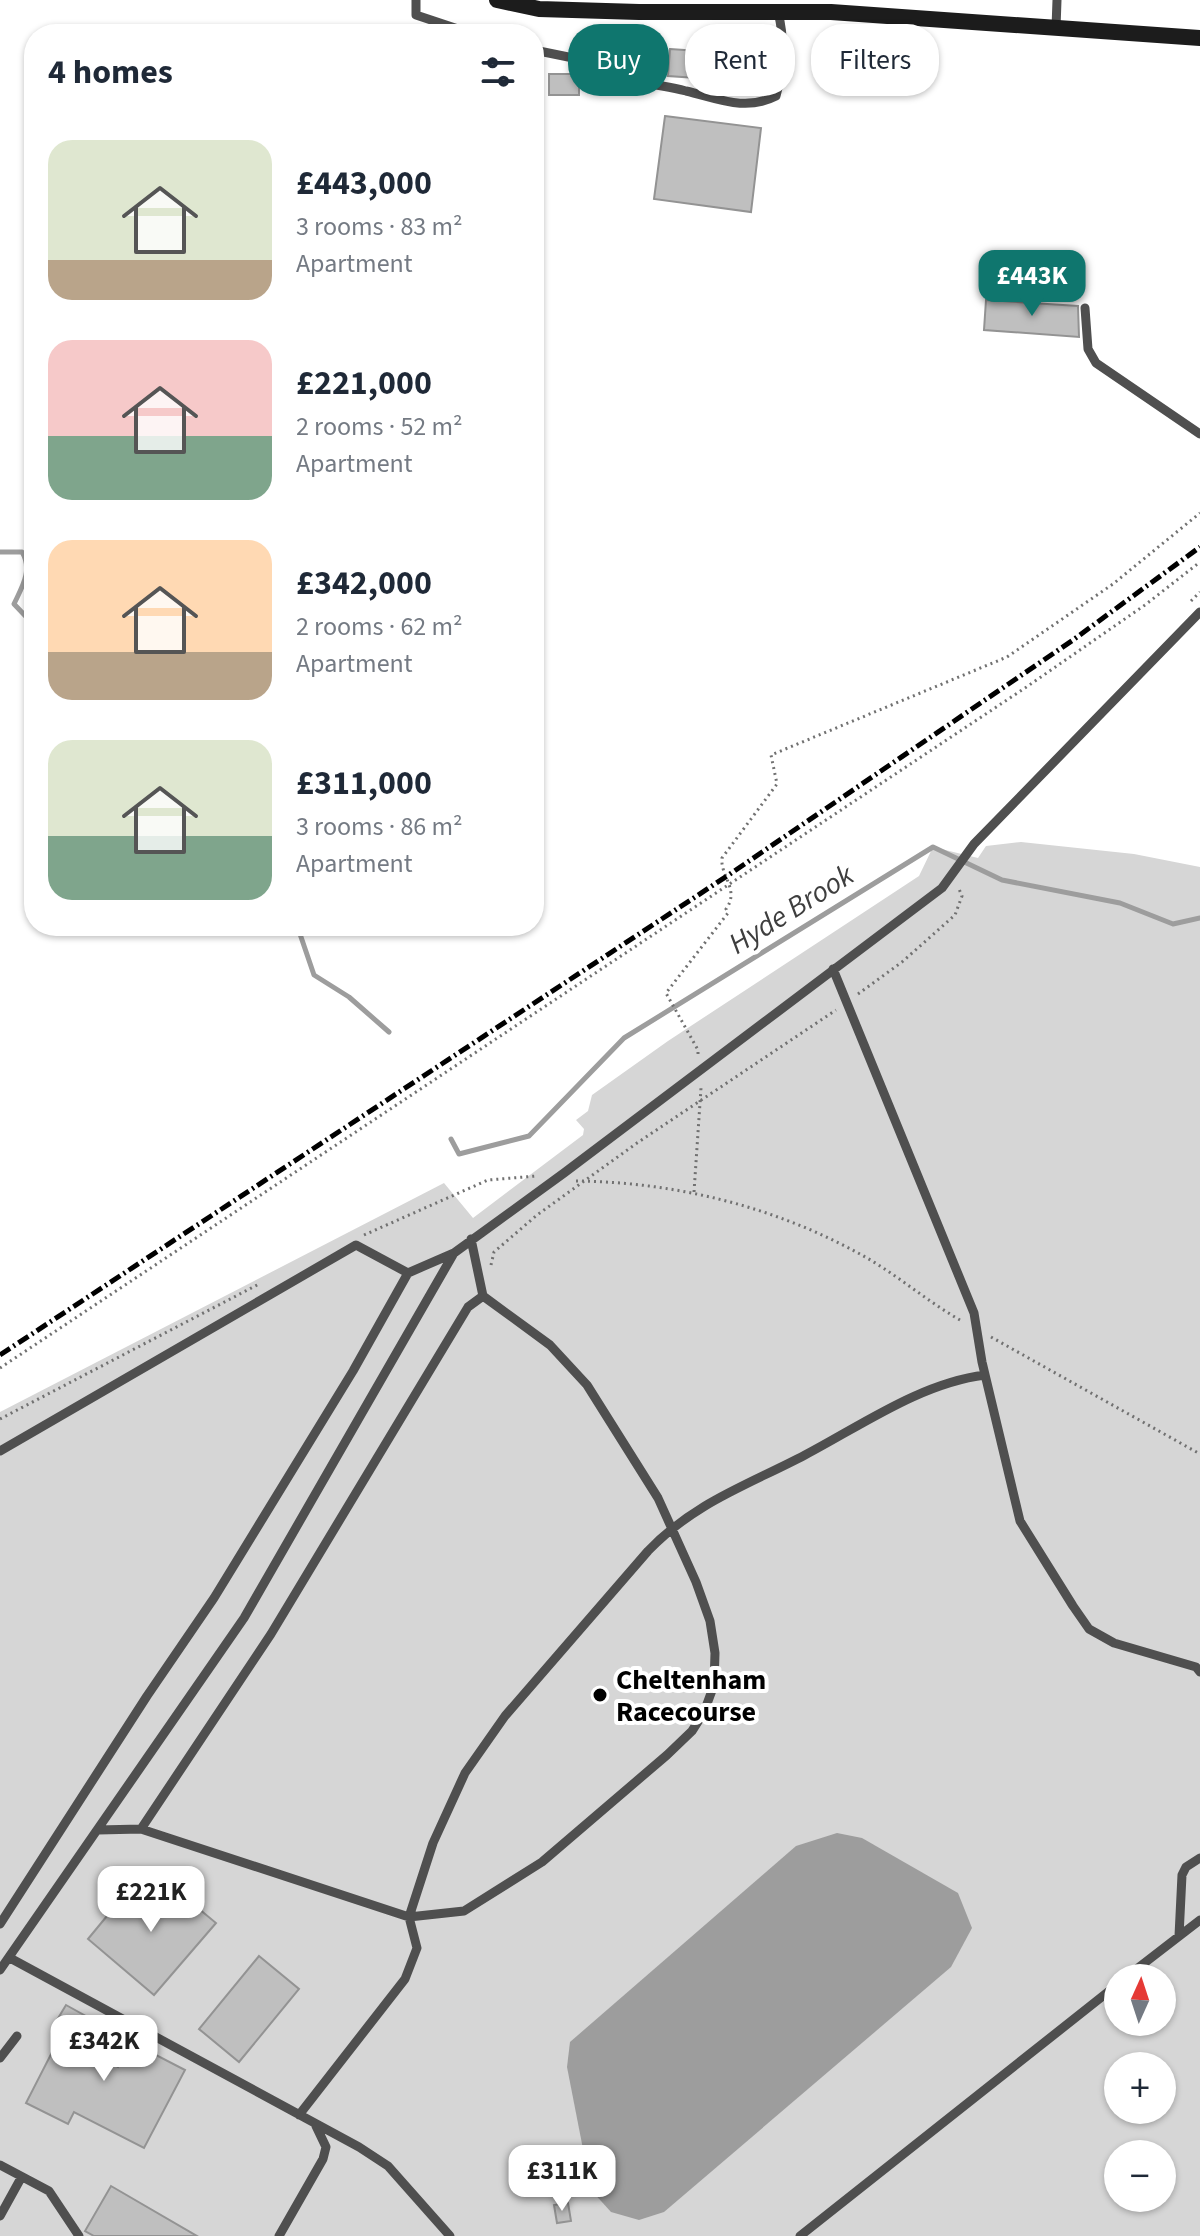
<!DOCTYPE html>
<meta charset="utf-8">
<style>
body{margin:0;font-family:"Source Sans 3",sans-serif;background:#f6f6f7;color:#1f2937;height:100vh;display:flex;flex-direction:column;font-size:30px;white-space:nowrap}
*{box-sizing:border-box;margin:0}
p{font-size:26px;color:#747a83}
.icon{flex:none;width:44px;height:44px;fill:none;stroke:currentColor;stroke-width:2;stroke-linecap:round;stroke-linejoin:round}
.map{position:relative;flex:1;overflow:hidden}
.sheet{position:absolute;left:24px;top:24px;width:520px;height:912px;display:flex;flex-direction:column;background:#fff;border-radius:32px;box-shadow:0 2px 6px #0004}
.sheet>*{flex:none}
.banner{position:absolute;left:568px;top:24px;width:512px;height:72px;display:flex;gap:16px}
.needle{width:52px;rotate:3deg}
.buttons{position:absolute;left:1104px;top:1964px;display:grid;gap:16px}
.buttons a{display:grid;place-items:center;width:72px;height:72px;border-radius:50%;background:#fff;box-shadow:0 2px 6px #0004;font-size:40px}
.price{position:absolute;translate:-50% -68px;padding:0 18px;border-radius:16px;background:#fff;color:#222;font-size:26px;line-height:52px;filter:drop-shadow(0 2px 4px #0008)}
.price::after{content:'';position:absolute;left:50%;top:48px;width:24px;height:18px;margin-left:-12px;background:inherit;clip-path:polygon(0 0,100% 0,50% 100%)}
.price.active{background:#0f766e;color:#fff}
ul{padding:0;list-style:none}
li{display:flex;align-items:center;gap:24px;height:200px;padding:0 24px}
li span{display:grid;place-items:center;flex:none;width:224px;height:160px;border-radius:24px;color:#555}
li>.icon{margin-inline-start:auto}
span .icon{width:96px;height:96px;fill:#fffc;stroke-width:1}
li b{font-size:34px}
h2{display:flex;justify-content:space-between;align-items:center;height:96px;padding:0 24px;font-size:34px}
.tag{padding:0 28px;border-radius:32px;background:#fff;box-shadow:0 2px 6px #0004;font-size:28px;line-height:72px}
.tag.active{background:#0f766e;color:#fff}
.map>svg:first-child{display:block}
</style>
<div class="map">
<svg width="1200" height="2236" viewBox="0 0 1200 2236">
<rect width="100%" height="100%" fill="#fff"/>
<path fill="#d6d6d6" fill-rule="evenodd" d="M1021,842L1134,854L1200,867V2236H0V1412L444,1183L473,1218L583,1135L584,1129L576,1120L588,1111L592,1095L668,1041L919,876L933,847L978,858L986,846ZM1118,1978H1162V2022H1118ZM1118,2066H1162V2110H1118ZM1118,2154H1162V2198H1118Z"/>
<path fill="#9d9d9d" d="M837,1833L862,1838L958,1893L972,1928L951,1967L664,2212L639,2220L611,2212L591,2190L567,2067L570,2042L796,1846Z"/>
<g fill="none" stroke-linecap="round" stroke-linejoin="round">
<path stroke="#9d9d9d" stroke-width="5" d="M0,552H22C33,570 22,587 14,604L34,625
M293,926L300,934L314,975L349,997L389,1032
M451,1139L459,1154L529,1136L624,1038L933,847L1002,880L1120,903L1173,924L1200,918"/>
</g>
<path fill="#bfbfbf" stroke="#939393" stroke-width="2" d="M670,49L742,54L740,81L668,76Z
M549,74H579V95H549Z
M665,116L761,128L751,212L654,199Z
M986,300L1078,306L1079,337L984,330Z
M140,1876L179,1909L187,1899L216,1923L154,1995L88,1939Z
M259,1956L299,1989L239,2062L199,2029Z
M66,2005L100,2024L86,2050L118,2067L131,2042L185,2070L144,2148L74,2112L68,2124L26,2103L66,2025L57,2020Z
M111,2186L197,2236H94L85,2231Z
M568,2203L571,2221L557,2223L554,2205Z"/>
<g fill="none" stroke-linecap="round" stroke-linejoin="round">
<path stroke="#717171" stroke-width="3" stroke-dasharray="2 4" stroke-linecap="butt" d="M1191,601L1200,592
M858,994L902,962L955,915L962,896L959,889
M698,1054V1050L666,993L728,913L726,909C740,890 720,876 722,858L777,784L771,755L1007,657L1113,584L1200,513
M576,1181C674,1182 772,1206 858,1253C894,1272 925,1300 960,1320
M694,1192L701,1088
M364,1235L488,1180L536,1176
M491,1265L494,1252L537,1215L637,1143L836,1010
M991,1337L1200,1454
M0,1368L1025,688L1145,605L1200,562
M0,1419L259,1284"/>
<path stroke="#4f4f4f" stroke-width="9" d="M416,0V15L473,34
M1056,28L1057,0
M534,50L583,60L586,72L599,76C628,81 658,84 686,91C717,98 745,112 776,96C784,68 785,40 778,12
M1085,308L1088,349L1096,363L1200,434
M833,969L974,1313L982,1362L1020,1521L1073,1606L1089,1629L1114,1643L1196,1667L1200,1672
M0,1451L356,1245L408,1273L454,1253
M141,1829L271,1634L468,1307L483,1296
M98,1830L141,1829L409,1917L464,1911L542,1862L667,1755L692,1731L704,1712L714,1685L715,1653L710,1621L696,1582L658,1498L587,1385L550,1345L483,1296L471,1239
M0,1924L147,1696L214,1598L353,1371L408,1273
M1179,1936L1182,1875L1186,1867L1200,1858
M10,1958L359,2147L388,2166L450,2236
M0,1970L244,1618L454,1253L564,1173L942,888L974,844L1200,612
M1125,1978L1200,1920
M0,2058L17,2036
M299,2115L405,1979L417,1948L409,1917L433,1843L465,1773L505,1716L648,1551C695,1502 748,1485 805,1455C862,1425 921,1383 985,1375
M0,2165L49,2191L79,2236
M0,2216L21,2178
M279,2236L323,2159L326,2147L316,2126
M800,2236L1118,1984"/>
<path stroke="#1c1c1c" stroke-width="16" d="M497,0L539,9L639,12H831L1200,38"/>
<path stroke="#000" stroke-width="5" stroke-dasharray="12 4 2 4" stroke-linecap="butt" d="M0,1355L727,876L1073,640L1200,547"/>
</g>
<circle fill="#000" stroke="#fff" stroke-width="3" cx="600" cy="1695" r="8"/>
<g text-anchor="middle" stroke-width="8" stroke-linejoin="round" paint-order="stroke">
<g font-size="28" font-weight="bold" fill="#000" stroke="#fff" text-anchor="start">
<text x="616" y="1689">Cheltenham<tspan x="616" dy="32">Racecourse</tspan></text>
</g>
<g font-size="30" font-style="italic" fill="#3e3e3e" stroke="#fff">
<text transform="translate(791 909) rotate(-32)" y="10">Hyde Brook</text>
</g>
</g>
</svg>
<div class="buttons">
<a><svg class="needle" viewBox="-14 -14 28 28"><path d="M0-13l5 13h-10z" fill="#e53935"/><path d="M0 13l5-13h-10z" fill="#747a83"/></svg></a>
<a>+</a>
<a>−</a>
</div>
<b class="price active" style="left:1032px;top:318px">£443K</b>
<b class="price" style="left:151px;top:1934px">£221K</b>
<b class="price" style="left:104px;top:2083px">£342K</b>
<b class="price" style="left:562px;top:2213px">£311K</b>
<div class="banner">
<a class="tag active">Buy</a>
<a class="tag">Rent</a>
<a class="tag">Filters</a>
</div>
<section class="sheet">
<h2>4 homes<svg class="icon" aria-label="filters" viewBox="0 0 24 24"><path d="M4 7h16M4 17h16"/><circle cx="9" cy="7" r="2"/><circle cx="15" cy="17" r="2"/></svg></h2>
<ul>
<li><span style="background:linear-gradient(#dfe7d0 75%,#b9a48a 0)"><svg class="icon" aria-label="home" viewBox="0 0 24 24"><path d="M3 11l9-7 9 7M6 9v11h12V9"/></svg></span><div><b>£443,000</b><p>3 rooms · 83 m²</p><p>Apartment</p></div></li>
<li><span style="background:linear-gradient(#f6c9c9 60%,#7fa58c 0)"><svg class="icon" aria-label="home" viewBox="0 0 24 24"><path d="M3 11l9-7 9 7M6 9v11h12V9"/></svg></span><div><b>£221,000</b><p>2 rooms · 52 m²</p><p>Apartment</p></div></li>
<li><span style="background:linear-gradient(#ffd9b3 70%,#b9a48a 0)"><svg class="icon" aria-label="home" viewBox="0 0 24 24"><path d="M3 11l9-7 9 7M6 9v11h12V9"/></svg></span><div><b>£342,000</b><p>2 rooms · 62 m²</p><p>Apartment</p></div></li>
<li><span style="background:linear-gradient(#dfe7d0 60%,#7fa58c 0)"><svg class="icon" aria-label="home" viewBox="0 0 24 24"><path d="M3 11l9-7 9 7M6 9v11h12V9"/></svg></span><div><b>£311,000</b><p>3 rooms · 86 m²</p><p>Apartment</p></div></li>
</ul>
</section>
</div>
